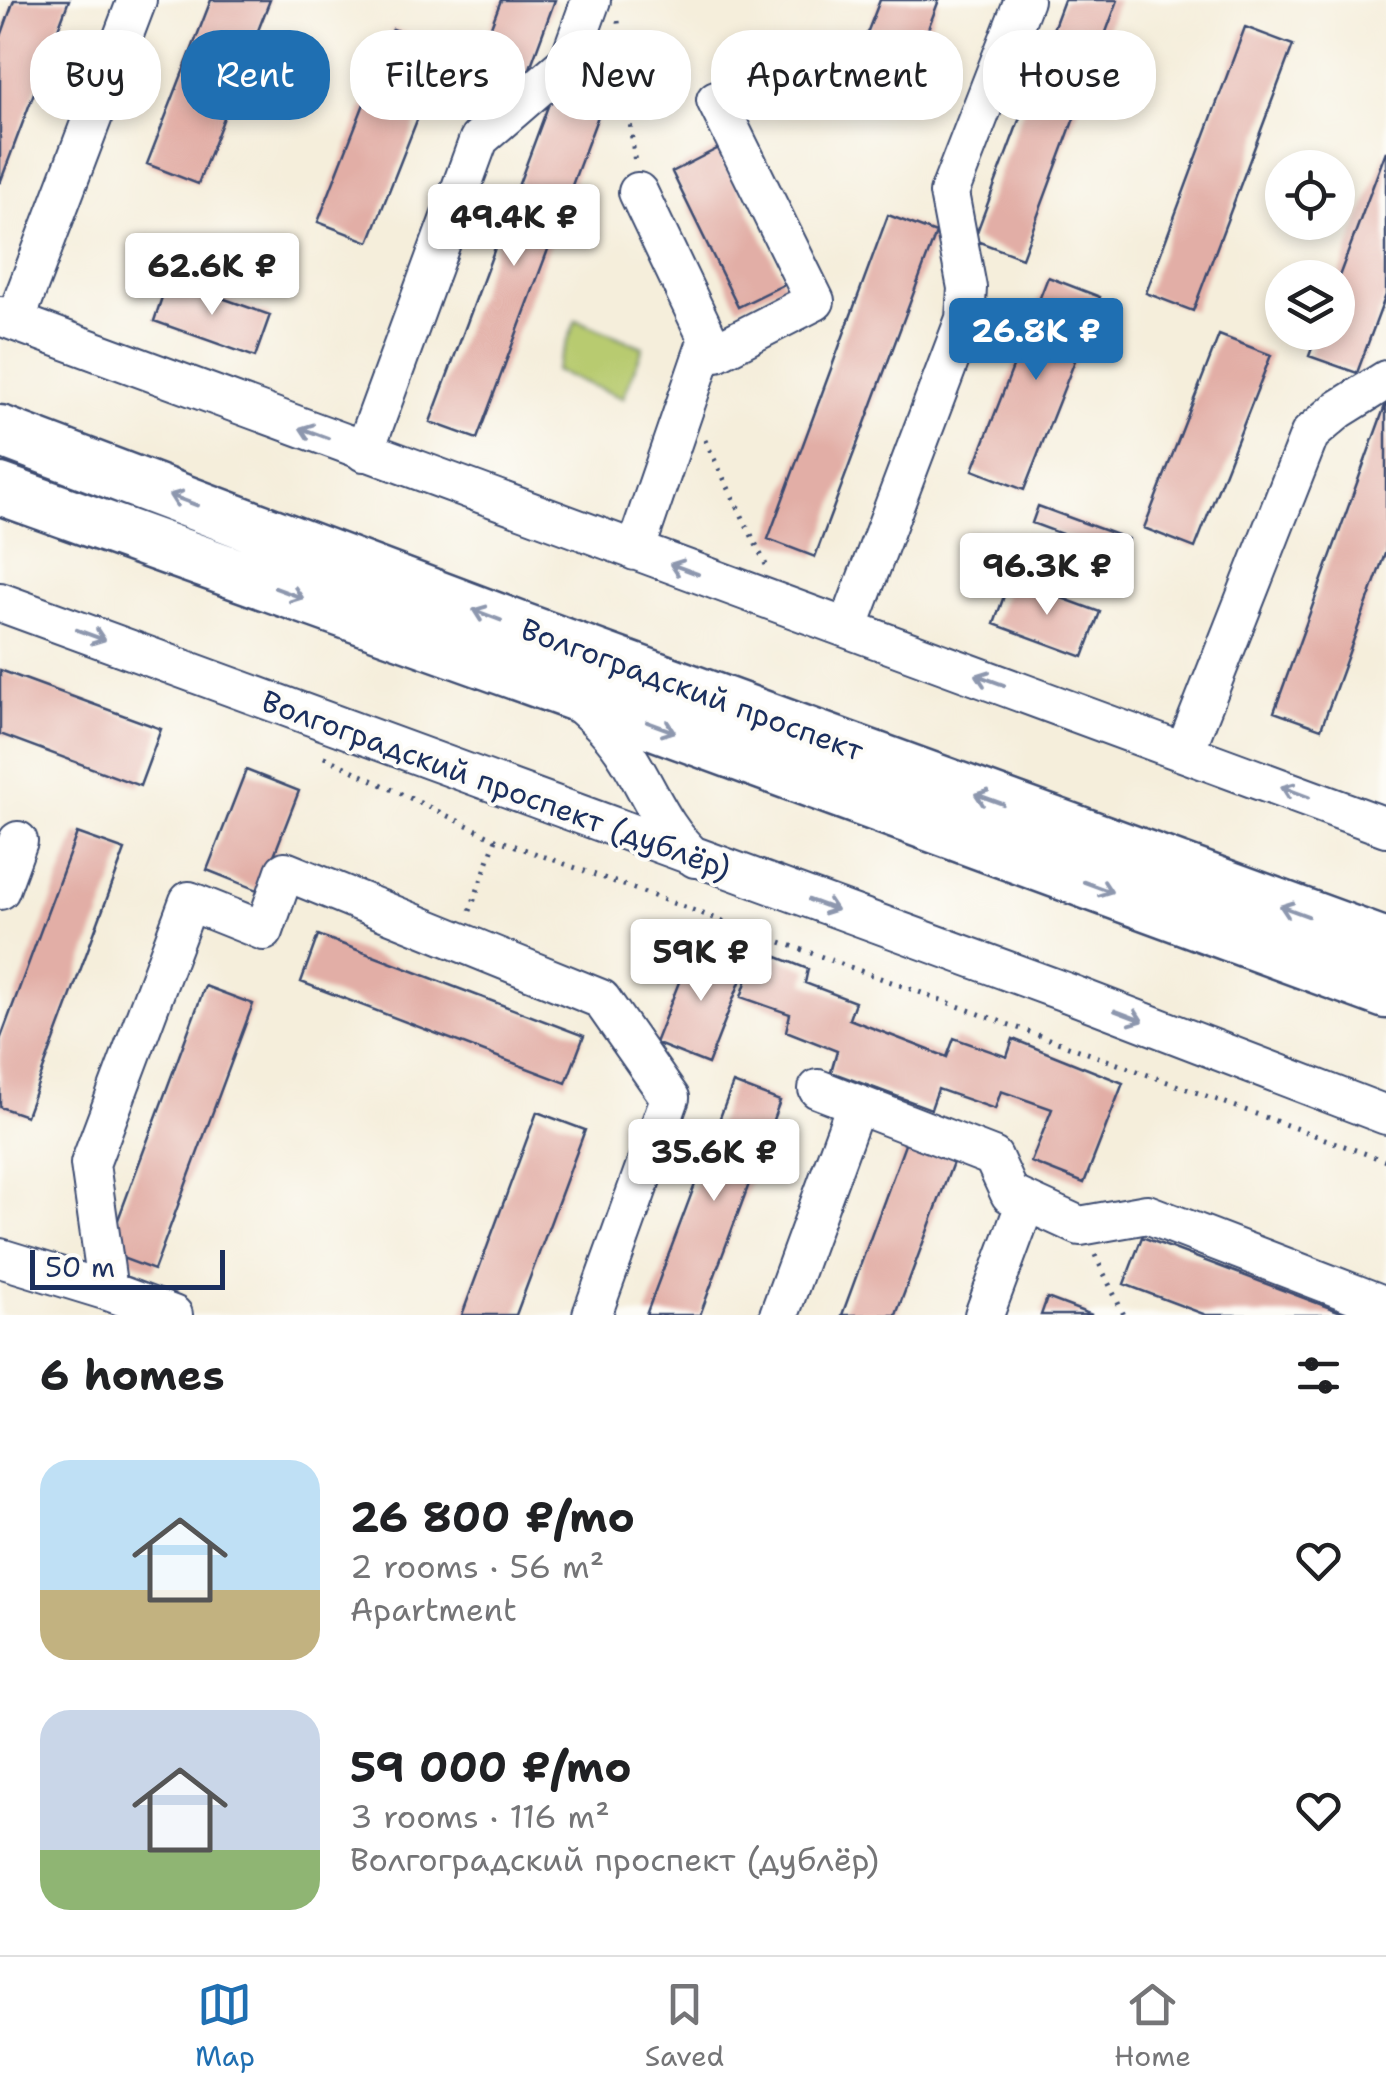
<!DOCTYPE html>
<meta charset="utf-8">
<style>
body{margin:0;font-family:"Shantell Sans",sans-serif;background:#f6f6f6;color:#202124;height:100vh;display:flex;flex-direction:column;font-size:38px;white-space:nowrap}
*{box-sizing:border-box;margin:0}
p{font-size:32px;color:#757577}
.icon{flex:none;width:55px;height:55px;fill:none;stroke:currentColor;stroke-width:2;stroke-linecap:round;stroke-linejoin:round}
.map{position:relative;height:1315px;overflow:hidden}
.details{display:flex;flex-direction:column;background:#fff;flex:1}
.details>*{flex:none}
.hud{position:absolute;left:30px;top:30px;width:1328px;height:90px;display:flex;gap:20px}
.fabs{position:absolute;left:1265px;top:150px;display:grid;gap:20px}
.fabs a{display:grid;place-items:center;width:90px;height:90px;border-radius:50%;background:#fff;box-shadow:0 5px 15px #0003;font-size:50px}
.scale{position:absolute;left:30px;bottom:25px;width:195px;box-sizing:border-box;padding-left:10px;border:5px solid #1b2f5e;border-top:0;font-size:28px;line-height:35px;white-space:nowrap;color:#1b2f5e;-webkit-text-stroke:8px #fdfcf7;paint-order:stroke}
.price{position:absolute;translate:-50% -85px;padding:0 22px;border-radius:10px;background:#fff;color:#222;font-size:32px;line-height:65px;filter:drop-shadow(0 2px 5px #0008)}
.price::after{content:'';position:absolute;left:50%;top:60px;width:30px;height:22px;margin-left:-15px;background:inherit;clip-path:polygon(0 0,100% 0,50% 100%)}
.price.on{background:#1f6fb2;color:#fff}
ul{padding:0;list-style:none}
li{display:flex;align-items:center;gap:30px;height:250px;padding:0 40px}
li span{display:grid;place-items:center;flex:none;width:280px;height:200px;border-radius:30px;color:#555}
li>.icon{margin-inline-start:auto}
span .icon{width:120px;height:120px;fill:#fffc;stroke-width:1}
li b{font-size:42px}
h2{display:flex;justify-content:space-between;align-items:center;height:120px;padding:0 40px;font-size:42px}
.chip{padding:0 35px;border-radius:40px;background:#fff;box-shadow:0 5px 15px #0003;font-size:35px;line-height:90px}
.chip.on{background:#1f6fb2;color:#fff}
.tab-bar{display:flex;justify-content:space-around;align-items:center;height:140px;border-top:2px solid #e0e0e0;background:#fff;font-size:28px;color:#757577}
.tab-bar a{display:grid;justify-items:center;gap:5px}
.tab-bar .on{color:#1f6fb2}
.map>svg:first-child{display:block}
</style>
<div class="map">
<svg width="1386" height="1315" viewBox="0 0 1386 1315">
<rect width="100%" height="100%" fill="#fdfcf7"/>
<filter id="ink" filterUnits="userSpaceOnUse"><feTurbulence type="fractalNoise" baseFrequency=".01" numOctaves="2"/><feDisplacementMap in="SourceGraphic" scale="20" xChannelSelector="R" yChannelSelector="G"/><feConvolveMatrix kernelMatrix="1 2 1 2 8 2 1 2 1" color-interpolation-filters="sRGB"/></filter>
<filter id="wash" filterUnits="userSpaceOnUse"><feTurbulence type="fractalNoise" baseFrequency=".0048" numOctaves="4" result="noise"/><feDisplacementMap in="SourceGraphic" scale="40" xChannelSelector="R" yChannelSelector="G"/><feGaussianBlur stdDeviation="2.25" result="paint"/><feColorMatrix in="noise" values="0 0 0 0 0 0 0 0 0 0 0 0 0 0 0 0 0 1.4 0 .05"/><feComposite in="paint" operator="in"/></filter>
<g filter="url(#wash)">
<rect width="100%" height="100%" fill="#f5eedb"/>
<path fill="#b8cb6f" stroke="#6a7d66" stroke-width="2.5" d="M576,320L643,347L623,398L555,371Z"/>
<g id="blocks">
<path fill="#e2aea6" d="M14,0H69L0,183V39Z
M211,0H270L198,184L147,164Z
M501,0H555L526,79L478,61Z
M880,0H939L914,66L862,46Z
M1064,0H1118L1022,258L974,240Z
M1245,27L1293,45L1193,311L1146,293Z
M393,29L445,49L369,242L318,222Z
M551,98L598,116L477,439L430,422Z
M719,148L785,284L738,307L672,172Z
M1386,151V295L1357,373L1309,356L1318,332H1338V279Z
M888,215L936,233L815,557L768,539Z
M1048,277L1100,297L1024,490L973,470Z
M168,279L270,315L255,357L154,321Z
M1219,335L1271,355L1195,548L1144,528Z
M1386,403V551L1321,729L1274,712Z
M1038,506L1128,539L1121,556L1032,523Z
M1010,579L1100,612L1083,657L994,624Z
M0,670L161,729L140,786L0,734Z
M246,770L299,791L260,891L207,870Z
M77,833L125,850L26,1116L0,1107V1040Z
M318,935L584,1036L566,1083L301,982Z
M694,944L747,964L708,1064L655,1043Z
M757,949L808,969L805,983L855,1002L849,1019L947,1057L954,1038L1007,1057L1013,1039L1123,1083L1084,1183L1031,1162L1052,1109L1001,1091L995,1109L938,1089L931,1109L831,1072L837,1051L786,1031L790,1014L741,997Z
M205,986L253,1004L154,1270L106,1252Z
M733,1083L780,1101L700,1315H646Z
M537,1112L585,1130L516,1315H462Z
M907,1139L955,1157L896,1315H842Z
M1142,1237L1349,1315H1206L1124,1284Z
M1047,1298L1092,1315H1041Z"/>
</g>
</g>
<g filter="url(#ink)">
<use href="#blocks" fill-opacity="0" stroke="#3c4c71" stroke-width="2.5"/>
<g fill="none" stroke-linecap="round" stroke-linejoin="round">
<defs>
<path id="minor" d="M0,316L1386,827
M15,321L137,0
M708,339L716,352L815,301L716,100
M364,452L479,139L569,61L591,0
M635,551L708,339L638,192
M0,602L1068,993L1386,1115
M848,628L965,319L967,288L949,193L1024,0
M576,700C597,718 615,735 629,759C650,793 664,831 695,858
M1185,751L1310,434L1338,410L1386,380
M0,890L18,841
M818,1089L993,1157L1010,1194L1080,1226L1147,1214L1386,1306
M0,1258L108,1291L173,1315
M108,1291L90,1164L189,901L264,931L285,871L601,999L670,1098L592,1315
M779,1315L856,1105
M984,1315L1026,1202"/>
<path id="major" d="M0,431L521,628L1386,944
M0,489L566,692L1386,993"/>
</defs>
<use href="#minor" stroke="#3c4c71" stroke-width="42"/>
<use href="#major" stroke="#3c4c71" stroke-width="55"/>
<path stroke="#3c4c71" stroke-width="5" stroke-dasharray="2.5 8" stroke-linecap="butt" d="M618,21L635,164
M705,440L766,565
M324,757L496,839L1386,1161
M470,911L496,839
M1095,1255L1124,1315"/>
<use href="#minor" stroke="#fff" stroke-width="38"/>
<use href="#major" stroke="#fff" stroke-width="50"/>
</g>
<defs><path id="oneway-shaft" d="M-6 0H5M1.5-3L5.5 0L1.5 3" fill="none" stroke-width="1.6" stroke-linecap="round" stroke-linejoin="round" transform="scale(2.5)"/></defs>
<g stroke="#8d97ae">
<use href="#oneway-shaft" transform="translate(314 433) rotate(-160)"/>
<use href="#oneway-shaft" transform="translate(183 500) rotate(-159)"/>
<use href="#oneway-shaft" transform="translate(684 569) rotate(-160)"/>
<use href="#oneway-shaft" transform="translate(289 593) rotate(20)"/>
<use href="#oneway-shaft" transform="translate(487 615) rotate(-159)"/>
<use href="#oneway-shaft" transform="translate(91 635) rotate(20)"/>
<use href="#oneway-shaft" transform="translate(990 680) rotate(-160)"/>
<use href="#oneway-shaft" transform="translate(661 727) rotate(20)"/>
<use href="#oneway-shaft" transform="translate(1295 792) rotate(-159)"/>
<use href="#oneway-shaft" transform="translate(989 799) rotate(-160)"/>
<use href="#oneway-shaft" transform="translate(1098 887) rotate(20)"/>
<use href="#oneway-shaft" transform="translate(823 905) rotate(20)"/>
<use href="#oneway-shaft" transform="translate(1294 911) rotate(-160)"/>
<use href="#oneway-shaft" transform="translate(1129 1016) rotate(21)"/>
</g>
</g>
<g text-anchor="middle" stroke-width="8" stroke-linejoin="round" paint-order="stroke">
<g font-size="30" fill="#1b2f5e" stroke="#fdfcf7">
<text transform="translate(692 690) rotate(20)" y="10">Волгоградский проспект</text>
<text transform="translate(496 785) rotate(20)" y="10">Волгоградский проспект (дублёр)</text>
</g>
</g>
</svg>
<div class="fabs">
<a><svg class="icon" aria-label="locate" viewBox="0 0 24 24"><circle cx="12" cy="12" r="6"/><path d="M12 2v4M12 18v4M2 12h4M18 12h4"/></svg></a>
<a><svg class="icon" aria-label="layers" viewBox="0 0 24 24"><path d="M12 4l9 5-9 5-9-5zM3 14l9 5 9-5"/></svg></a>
</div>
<div class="scale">50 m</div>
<b class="price" style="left:514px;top:269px">49.4K ₽</b>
<b class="price" style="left:212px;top:318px">62.6K ₽</b>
<b class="price on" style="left:1036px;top:383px">26.8K ₽</b>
<b class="price" style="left:1047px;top:618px">96.3K ₽</b>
<b class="price" style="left:701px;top:1004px">59K ₽</b>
<b class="price" style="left:714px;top:1204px">35.6K ₽</b>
<div class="hud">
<a class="chip">Buy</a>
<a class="chip on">Rent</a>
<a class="chip">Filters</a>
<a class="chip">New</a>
<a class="chip">Apartment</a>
<a class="chip">House</a>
</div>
</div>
<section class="details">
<h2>6 homes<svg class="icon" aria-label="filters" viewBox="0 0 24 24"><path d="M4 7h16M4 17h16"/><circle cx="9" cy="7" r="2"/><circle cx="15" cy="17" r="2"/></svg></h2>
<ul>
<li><span style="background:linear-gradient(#bfe0f5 65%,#c2b280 0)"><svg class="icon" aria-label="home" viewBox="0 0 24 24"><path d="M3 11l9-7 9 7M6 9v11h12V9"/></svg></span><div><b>26 800 ₽/mo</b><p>2 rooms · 56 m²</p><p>Apartment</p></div><svg class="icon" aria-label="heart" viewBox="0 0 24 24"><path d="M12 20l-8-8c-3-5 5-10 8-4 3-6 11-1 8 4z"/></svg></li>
<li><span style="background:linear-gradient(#c9d6e8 70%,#8fb573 0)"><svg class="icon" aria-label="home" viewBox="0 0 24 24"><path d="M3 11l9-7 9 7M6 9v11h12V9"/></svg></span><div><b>59 000 ₽/mo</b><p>3 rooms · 116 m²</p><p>Волгоградский проспект (дублёр)</p></div><svg class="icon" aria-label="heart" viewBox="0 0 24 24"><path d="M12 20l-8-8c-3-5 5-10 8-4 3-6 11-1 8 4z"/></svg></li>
</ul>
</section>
<nav class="tab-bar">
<a class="on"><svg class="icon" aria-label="map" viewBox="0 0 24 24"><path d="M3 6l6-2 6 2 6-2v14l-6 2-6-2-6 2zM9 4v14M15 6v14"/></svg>Map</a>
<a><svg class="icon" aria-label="saved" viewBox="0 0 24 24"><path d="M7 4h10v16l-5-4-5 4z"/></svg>Saved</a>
<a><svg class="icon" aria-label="home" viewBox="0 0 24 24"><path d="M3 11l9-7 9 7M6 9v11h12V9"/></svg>Home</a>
</nav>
